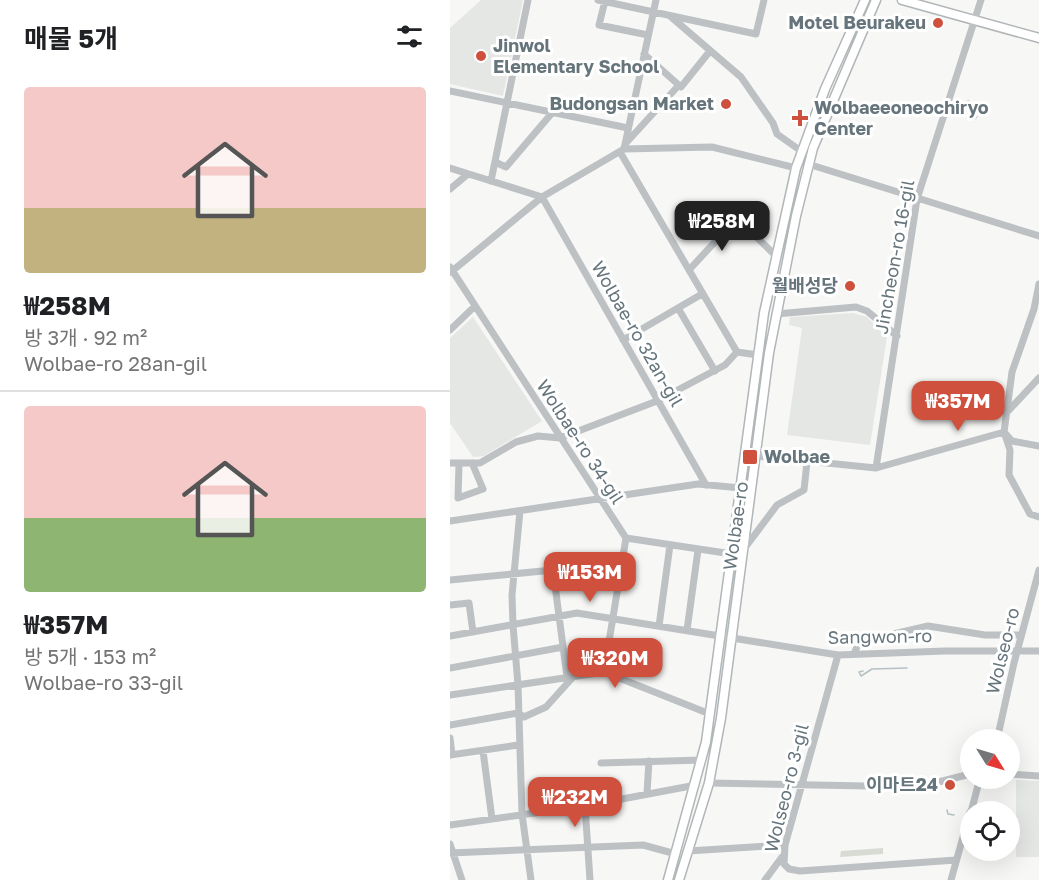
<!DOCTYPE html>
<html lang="ko">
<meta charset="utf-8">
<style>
body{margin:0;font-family:"Golos Text","Noto Sans KR",sans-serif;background:#f2f2f2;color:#202124;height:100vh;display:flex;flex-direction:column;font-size:22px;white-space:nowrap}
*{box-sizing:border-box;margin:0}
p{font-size:20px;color:#757577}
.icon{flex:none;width:33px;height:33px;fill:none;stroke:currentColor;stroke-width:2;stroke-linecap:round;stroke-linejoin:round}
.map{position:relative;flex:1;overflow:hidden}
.sheet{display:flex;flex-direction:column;background:#fff;width:450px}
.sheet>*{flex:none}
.needle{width:39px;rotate:127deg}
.buttons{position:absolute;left:510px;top:729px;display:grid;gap:12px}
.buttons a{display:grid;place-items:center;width:60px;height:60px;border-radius:50%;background:#fff;box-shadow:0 6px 24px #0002;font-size:30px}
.price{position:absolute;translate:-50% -51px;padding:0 14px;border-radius:12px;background:#ce503d;color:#fff;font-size:20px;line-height:39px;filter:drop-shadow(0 2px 3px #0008)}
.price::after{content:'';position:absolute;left:50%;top:36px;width:18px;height:14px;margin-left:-9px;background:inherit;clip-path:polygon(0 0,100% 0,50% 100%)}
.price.current{background:#222;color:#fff}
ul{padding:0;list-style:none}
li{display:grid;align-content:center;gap:12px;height:318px;padding:0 24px}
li+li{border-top:2px solid #e0e0e0}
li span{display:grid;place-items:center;height:186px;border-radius:6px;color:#555}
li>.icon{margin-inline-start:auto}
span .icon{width:108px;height:108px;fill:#fffc;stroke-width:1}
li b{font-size:26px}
h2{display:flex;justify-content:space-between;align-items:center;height:72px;padding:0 24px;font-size:26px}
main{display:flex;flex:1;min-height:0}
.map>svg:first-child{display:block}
</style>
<main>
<section class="sheet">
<h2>매물 5개<svg class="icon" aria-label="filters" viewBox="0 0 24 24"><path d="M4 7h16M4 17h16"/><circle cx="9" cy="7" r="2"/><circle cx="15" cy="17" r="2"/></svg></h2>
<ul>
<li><span style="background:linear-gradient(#f6c9c9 65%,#c2b280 0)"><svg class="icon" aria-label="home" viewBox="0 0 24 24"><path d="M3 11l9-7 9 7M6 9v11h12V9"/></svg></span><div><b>₩258M</b><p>방 3개 · 92 m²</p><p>Wolbae-ro 28an-gil</p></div></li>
<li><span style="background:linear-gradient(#f6c9c9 60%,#8fb573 0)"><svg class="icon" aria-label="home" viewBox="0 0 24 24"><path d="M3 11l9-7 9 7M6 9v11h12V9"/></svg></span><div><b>₩357M</b><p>방 5개 · 153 m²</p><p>Wolbae-ro 33-gil</p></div></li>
</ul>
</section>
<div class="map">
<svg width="589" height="880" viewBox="0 0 589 880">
<rect width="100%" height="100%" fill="#f7f7f5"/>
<path fill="#e5e7e5" d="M31,0H73L53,96L0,84V28Z
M403,313L417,317L437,337L420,445L337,435L352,328L339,325L340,317Z
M23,317L92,421L34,456L23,457L0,423V338Z
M566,780L589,781V857H566Z"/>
<path fill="#d7dbd4" d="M433,848V854L390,857L391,851Z"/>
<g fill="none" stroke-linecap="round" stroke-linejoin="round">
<path stroke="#b4c0c3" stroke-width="1.5" d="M413,671L409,672L411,676L422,669L457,668
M497,810L498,814L504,815"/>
<defs>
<path id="major" d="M452,0L589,38
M218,880L256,742L314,313L346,168L375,89L415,0
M229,880L259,783L271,718L319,353L346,216L363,148L426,0"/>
</defs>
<use href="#major" stroke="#b1b6b8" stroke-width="11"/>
<path stroke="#bdc1c4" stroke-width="7" d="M148,0L306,34L314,0
M155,1L149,25L198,35
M220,16L291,77L323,123L327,134L351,151
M194,54L231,87L260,51
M0,91L178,128
M518,104L524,116
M176,143L229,85
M174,149L206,0
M170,152L287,352
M45,162L56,167L102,113
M358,164L589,236
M0,168L92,197L256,485
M41,181L78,0
M0,189L18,174
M0,267L176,538L282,554
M239,270L287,218L327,257
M1,272L92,197L174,149L262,147L346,168
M589,284L584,309L562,372L554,432L560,450L559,475L580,514L589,517
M228,308L265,371
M326,314L406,307L417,311L447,336
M0,330L25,306
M173,340L252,294
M287,352L308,355
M559,410L589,378
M306,456L426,468L554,432L562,441L589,446
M0,463H30L66,442L88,436L110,438L207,401L275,365L287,352
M9,464L8,498L33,489L22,463
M426,468L467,199L531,0
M70,511L62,595L63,625L68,685L72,814L81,880
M0,521L248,484L291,488
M294,549L327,505L354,490L357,462
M0,580L103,570L117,677
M0,605L19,603L23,632
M209,626L220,545
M237,630L248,550
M0,636L127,613L388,655L495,651H589
M404,654L409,642L478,626L535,635H571
M388,655L335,845L334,864L339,869L350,871L506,860
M0,668L113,647
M154,672L176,538
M0,695L154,672L260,714
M0,725L68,713L74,717L96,707L124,676
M0,738L2,755
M547,740L564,663L589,570
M33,751L42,819
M0,755L68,745
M151,763L252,760
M560,774L589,776
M259,783L469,787L520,774
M197,793L199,761
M135,806L140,880
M521,812L530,778
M0,825L135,806L246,785
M0,844L12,880
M238,851L335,845
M0,853L193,845L226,854
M315,880L332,857
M501,880L520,812"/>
<use href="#major" stroke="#fff" stroke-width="8"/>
</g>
<g fill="#ce503d" stroke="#fff" stroke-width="2">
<circle cx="488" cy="23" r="6"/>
<circle cx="31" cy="56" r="6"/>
<circle cx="276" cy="104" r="6"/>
<path d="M347 109h6v6h6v6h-6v6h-6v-6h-6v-6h6z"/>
<circle cx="400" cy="286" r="6"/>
<rect x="292" y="449" width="16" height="16" rx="3"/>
<circle cx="500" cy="785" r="6"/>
</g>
<g text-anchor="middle" stroke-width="6" stroke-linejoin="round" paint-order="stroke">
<g font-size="18" font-weight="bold" fill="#66757c" stroke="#fff" text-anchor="end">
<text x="476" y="29">Motel Beurakeu</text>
<text x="43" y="52" text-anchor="start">Jinwol<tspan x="43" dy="21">Elementary School</tspan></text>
<text x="264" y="110">Budongsan Market</text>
<text x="364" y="114" text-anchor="start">Wolbaeeoneochiryo<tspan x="364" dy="21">Center</tspan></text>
<text x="388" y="292">월배성당</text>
<text x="314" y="463" text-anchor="start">Wolbae</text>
<text x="488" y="791">이마트24</text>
</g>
<g font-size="18" fill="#66757c" stroke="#fff">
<text transform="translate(445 257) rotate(-80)" y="6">Jincheon-ro 16-gil</text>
<text transform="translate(187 334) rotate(60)" y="6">Wolbae-ro 32an-gil</text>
<text transform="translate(130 442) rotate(57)" y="6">Wolbae-ro 34-gil</text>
<text transform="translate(286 526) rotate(-82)" y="6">Wolbae-ro</text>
<text transform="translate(430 637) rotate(-1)" y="6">Sangwon-ro</text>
<text transform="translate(553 651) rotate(-76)" y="6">Wolseo-ro</text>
<text transform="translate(337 788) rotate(-76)" y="6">Wolseo-ro 3-gil</text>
</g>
</g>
</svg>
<div class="buttons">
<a><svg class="needle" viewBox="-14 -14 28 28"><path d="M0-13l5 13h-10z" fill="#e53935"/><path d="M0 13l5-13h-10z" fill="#757577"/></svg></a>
<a><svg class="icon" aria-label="locate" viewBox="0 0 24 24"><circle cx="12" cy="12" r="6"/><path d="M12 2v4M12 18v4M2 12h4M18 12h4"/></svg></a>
</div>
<b class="price current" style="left:272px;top:252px">₩258M</b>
<b class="price" style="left:508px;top:432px">₩357M</b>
<b class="price" style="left:140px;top:603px">₩153M</b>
<b class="price" style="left:165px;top:689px">₩320M</b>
<b class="price" style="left:125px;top:828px">₩232M</b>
</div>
</main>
